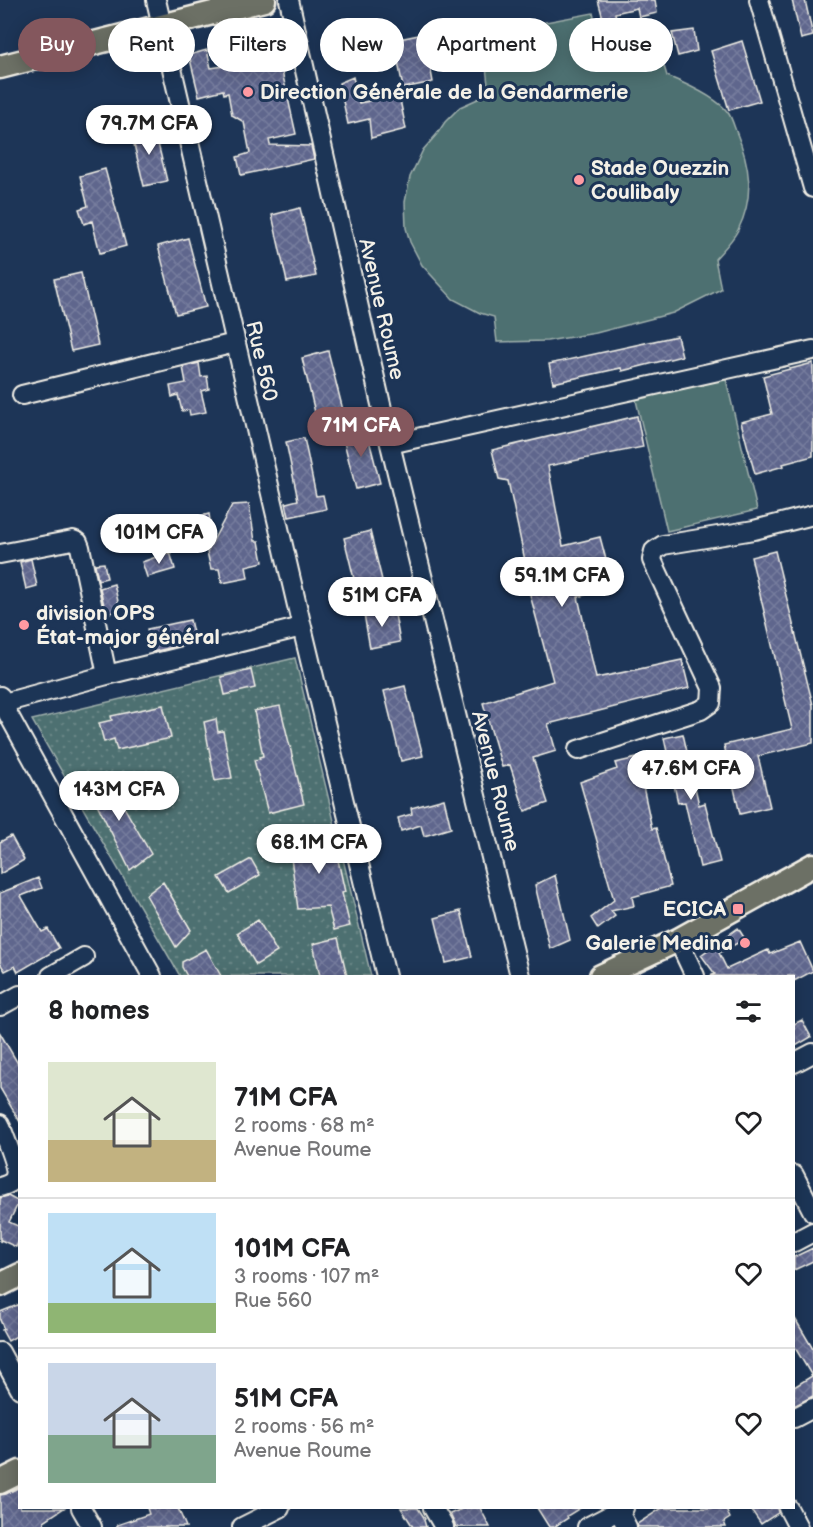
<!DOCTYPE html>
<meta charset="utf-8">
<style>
body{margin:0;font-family:"Balsamiq Sans",sans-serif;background:#f2f2f2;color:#202124;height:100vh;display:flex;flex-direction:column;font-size:22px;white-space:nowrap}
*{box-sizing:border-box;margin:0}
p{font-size:20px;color:#757577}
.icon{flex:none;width:33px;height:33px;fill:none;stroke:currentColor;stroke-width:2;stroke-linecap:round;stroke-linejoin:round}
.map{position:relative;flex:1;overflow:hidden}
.drawer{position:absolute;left:18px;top:975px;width:777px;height:534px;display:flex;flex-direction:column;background:#fff;border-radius:0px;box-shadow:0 3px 15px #0003}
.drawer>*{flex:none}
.guide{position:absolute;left:18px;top:18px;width:777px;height:54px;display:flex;gap:12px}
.price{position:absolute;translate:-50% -51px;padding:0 14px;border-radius:21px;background:#fff;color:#222;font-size:20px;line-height:39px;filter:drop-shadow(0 2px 3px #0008)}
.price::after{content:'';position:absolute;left:50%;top:36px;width:18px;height:14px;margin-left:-9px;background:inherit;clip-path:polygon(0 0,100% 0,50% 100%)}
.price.selected{background:#84575d;color:#fff}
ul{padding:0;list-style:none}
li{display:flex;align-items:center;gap:18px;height:150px;padding:0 30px}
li+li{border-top:2px solid #e0e0e0}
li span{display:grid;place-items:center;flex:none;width:168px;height:120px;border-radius:0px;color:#555}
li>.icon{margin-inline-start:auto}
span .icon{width:72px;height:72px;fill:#fffc;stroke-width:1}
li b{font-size:26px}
h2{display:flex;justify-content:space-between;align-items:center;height:72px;padding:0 30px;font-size:26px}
.chip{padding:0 21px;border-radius:27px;background:#fff;box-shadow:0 3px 15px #0003;font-size:21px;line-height:54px}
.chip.selected{background:#84575d;color:#fff}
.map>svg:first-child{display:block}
</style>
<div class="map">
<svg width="813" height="1527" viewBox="0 0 813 1527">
<defs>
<pattern id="grass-dots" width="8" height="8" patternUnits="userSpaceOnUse" patternTransform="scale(1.5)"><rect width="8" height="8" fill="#4d7071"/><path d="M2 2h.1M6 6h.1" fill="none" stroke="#678585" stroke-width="1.8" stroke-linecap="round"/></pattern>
<pattern id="building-cross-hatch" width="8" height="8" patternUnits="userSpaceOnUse" patternTransform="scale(1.5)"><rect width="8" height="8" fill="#5e668d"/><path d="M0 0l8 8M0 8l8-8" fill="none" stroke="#767c9d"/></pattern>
</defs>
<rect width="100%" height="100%" fill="#1d3557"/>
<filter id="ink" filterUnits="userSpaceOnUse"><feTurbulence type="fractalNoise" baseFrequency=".0167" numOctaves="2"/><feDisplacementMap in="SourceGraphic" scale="12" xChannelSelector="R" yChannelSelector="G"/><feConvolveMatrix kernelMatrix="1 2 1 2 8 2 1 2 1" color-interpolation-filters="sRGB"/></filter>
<g filter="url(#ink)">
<path fill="url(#grass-dots)" stroke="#a0b0ac" stroke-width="1.5" d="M295,658L371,976H180L32,720Z"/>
<path fill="#4d7071" stroke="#a0b0ac" stroke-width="1.5" d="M593,13L605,64L617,63L664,66L667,76C684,83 719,98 729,114C732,119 734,126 736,131C750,165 755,196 738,230C733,240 723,250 715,259L721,289L673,313L596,333L547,341L497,342L494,317L480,313L453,299L422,265L410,242L406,228L405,202L410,177L423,150L437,134L445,122L460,107L489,94L484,48L515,40L525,26Z
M725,375L757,510L667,531L635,396Z"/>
<path fill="url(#building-cross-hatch)" stroke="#f4f1e8" stroke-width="1.5" d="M598,0H655L657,13L639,17L637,8L615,13L617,23L605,26Z
M792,0H805L813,36L801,39Z
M694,30L697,51L678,56L672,33Z
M424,34L433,82L403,88L394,40Z
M274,36L296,134L269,140L270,145L311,146L314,159L241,175L237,157L250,153L244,122L232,115L228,93L224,94L223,90L199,96L189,55L207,50L211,68L224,66L228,63L266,55L262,38Z
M742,41L760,101L729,110L711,51Z
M353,77L359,103L399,95L406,129L371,138L369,119L348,124L339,83Z
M154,127L167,181L144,186L131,132Z
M105,169L126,246L100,253L92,221L84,224L79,209L88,206L80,176Z
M300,208L316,276L287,282L272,215Z
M188,238L206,307L176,314L158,246Z
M81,273L98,345L71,351L54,279Z
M677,336L682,356L622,371L621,368L553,383L549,364Z
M328,351L345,418L318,425L302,358Z
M199,363L201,377L207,376L209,389L201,391L206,412L190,415L189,410L182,411L178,395L172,397L170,386L186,383L183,367Z
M813,363V456L783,464L784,466L755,474L741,422L772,414L763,376Z
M637,416L643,447L548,466L563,546L600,537L613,586L578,597L596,678L682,660L689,688L548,724L556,751L533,758L548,803L525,811L510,765L502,767L483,703L553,681L528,587H530L527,570L508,481L499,479L492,450Z
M366,428L380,483L356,489L342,434Z
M304,438L316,496L323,495L326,509L289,517L286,503L298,500L286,442Z
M249,504L255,541H259L263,562L246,566L248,578L222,583L219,569H211L207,552L232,505Z
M209,514L211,527L177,534L175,523Z
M370,531L382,580L356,587L344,538Z
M775,551L813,705V743L758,756L770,807L740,814L724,745L792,729L751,557Z
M170,552L175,569L147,577L142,562Z
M31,559L37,586L26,589L20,562Z
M104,563L107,578L98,580L95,564Z
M114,584L120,610L106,614L100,588Z
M394,609L400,642L370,648L364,614Z
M190,620L195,642L152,652L147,629Z
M251,670L255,688L225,695L221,677Z
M405,686L423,756L401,761L384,691Z
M163,705L171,738L117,750L114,739L104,742L99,723L112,720L111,716Z
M280,706L304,804L268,813L254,760L260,759L259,757L263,756L254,711Z
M216,719L218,732L223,731L232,778L215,781L204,722Z
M683,734L699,805L705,803L720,862L700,867L685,802L678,803L664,738Z
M637,758L652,829L656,828L671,886L632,897L634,906L611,911L615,916L598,929L591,918L614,900L580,782L617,769L615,763Z
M105,774L151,854L130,870L86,782Z
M444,799L451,828L424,836L421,825L401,831L398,818L412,814L411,808Z
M331,828L345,892L342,893L350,926L334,930L328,907L298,909L288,836L315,833L314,831Z
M11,836L24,860L0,874V842Z
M251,859L260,875L229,893L219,877Z
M555,875L570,940L550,949L535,885Z
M38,878L42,888L21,896L42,932L48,929L59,948L18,972L15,966L5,971L0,963V893Z
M163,882L191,930L176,947L146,895Z
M461,911L472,957L446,963L435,918Z
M258,920L277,952L256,965L237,933Z
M738,928L745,939L719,953L727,969L768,950L770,954L800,942L813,971L794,981V976H710L715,974L701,955Z
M338,938L347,976H320L313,944Z
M206,949L221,976H187L182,967V962Z
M802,1020L811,1037L794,1047V1024Z
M0,1033L20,1067V1122L0,1088Z
M8,1196L19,1202L9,1222L20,1227V1239L16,1247L1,1240L0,1242V1198Z
M813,1248V1261L794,1270V1257Z
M20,1304V1334L8,1341L2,1330L4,1329L0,1320V1312Z
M794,1317L813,1349V1396L794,1406V1387L812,1376L794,1346Z
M20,1487V1508H64L44,1521L45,1527H0V1495L6,1494Z
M147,1508H178L186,1527H117V1525L149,1514Z
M401,1508H418L425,1519L424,1520L426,1527H413Z
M464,1508H480L490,1527H456L450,1514Z
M537,1508H580L567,1516L568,1518L554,1527H549Z
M662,1508H725L730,1518L724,1522L726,1527H638L637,1524Z
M750,1508H777L778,1513L761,1524Z"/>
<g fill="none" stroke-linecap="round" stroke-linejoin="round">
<defs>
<path id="minor" d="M156,0L302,627L386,976
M289,0L390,444L520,976
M759,0L813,188
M22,395L235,343
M390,444L813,350
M0,554L73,540L78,542L80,547L107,675
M0,696L2,703L152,976
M0,704L107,675L302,627
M578,750L701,710L711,703L712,688L652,560L654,551L663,545L754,530L813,515
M678,940L695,976
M51,976L84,957
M0,1006L20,995
M794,1063L813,1053
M0,1124C3,1134 18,1167 15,1176C14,1183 6,1185 0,1187
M794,1175L813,1212
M794,1242L813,1232
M0,1352L20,1389
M794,1418L813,1408
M81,1508L92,1527
M433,1508L444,1527
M617,1508L627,1527
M788,1508L798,1527
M242,1527L280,1508
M587,1527L624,1508"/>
<path id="major" d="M0,67L264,0
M601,976L678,940L813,865
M0,1285L20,1275
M0,1482L20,1472"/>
</defs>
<use href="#minor" stroke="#f4f1e8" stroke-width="22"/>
<use href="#major" stroke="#f4f1e8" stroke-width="27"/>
<use href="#minor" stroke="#1d3557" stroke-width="18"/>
<use href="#major" stroke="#6c7065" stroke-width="22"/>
</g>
</g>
<g fill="#ff9aa2" stroke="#1d3557" stroke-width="2">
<circle cx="248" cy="92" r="6"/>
<circle cx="579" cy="180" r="6"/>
<circle cx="24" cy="625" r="6"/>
<rect x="732" y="903" width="12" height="12" rx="3"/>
<circle cx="745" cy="943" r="6"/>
</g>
<g text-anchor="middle" stroke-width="6" stroke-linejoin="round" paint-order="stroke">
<g font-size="21" font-weight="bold" fill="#f4f1e8" stroke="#1d3557" text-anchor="start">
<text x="260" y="99">Direction Générale de la Gendarmerie</text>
<text x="591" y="175">Stade Ouezzin<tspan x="591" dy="24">Coulibaly</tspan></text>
<text x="36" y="620">division OPS<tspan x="36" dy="24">État-major général</tspan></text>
<text x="726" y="916" text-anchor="end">ECICA</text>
<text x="733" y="950" text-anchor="end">Galerie Medina</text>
</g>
<g font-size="21" fill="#f4f1e8" stroke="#1d3557">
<text transform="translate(382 309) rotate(77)" y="7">Avenue Roume</text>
<text transform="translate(262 361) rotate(77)" y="7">Rue 560</text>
<text transform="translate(496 781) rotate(76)" y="7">Avenue Roume</text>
</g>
</g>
</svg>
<b class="price" style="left:149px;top:156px">79.7M CFA</b>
<b class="price selected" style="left:361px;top:458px">71M CFA</b>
<b class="price" style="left:159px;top:565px">101M CFA</b>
<b class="price" style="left:562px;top:608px">59.1M CFA</b>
<b class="price" style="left:382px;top:628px">51M CFA</b>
<b class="price" style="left:691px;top:801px">47.6M CFA</b>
<b class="price" style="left:119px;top:822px">143M CFA</b>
<b class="price" style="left:319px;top:875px">68.1M CFA</b>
<div class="guide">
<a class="chip selected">Buy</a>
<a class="chip">Rent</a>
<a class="chip">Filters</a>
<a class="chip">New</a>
<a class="chip">Apartment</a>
<a class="chip">House</a>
</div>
<section class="drawer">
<h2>8 homes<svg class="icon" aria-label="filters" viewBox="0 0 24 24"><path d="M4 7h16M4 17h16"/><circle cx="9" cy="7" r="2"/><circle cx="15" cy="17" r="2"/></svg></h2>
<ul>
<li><span style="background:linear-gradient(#dfe7d0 65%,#c2b280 0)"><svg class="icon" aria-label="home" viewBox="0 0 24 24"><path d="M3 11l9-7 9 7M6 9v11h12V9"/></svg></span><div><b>71M CFA</b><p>2 rooms · 68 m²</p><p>Avenue Roume</p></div><svg class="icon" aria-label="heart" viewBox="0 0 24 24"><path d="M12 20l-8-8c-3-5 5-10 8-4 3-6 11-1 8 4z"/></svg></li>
<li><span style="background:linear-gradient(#bfe0f5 75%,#8fb573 0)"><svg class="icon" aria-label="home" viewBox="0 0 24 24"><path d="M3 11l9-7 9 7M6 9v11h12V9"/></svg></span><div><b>101M CFA</b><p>3 rooms · 107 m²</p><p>Rue 560</p></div><svg class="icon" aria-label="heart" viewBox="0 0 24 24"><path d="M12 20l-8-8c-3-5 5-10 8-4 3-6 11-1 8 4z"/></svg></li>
<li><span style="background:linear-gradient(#c9d6e8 60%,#7fa58c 0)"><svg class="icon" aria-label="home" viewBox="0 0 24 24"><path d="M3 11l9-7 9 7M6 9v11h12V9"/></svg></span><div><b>51M CFA</b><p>2 rooms · 56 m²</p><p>Avenue Roume</p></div><svg class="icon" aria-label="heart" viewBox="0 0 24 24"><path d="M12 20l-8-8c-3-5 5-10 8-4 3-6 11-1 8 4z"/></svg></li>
</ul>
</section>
</div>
